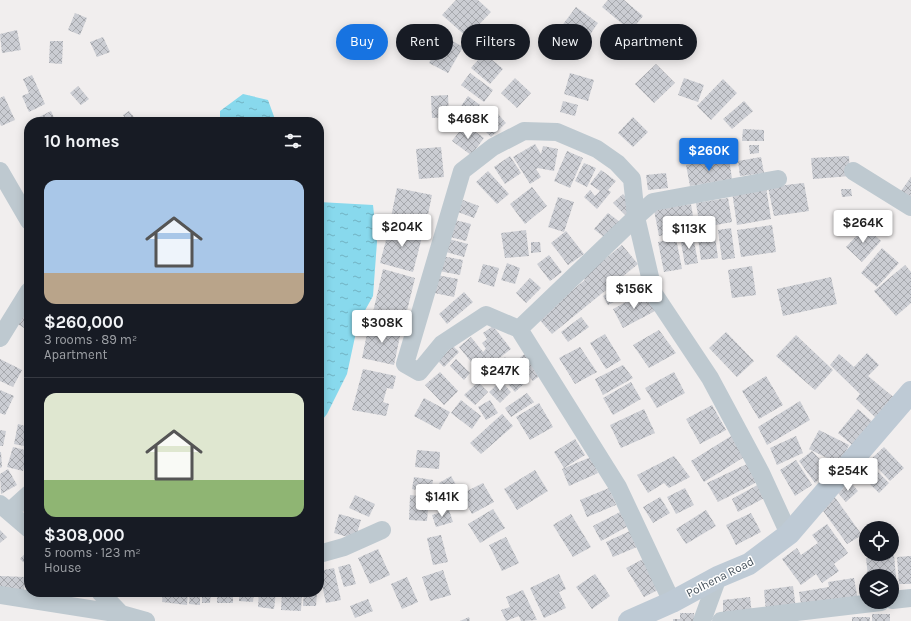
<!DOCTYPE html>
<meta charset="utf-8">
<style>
body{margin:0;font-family:Karla,sans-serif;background:#20242c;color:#f1f3f6;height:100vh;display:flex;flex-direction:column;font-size:15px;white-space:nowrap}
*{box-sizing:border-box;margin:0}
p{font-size:13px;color:#9ea1a6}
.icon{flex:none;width:22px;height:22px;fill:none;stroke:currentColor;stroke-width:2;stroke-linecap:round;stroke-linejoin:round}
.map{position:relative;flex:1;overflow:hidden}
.sheet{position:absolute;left:24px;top:117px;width:300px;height:480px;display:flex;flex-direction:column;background:#171b24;border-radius:16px;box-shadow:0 2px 10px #0003}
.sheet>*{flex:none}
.hud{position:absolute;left:336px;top:24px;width:380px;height:36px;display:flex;gap:8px}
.tools{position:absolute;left:859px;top:521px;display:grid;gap:8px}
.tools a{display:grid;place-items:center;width:40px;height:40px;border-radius:50%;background:#171b24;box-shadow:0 2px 10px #0003;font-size:20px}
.price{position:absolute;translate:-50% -34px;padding:0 9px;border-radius:4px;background:#fff;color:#222;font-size:13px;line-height:26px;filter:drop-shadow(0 1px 2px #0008)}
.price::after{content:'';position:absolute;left:50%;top:24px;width:12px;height:9px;margin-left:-6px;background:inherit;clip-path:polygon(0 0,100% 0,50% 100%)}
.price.current{background:#1773e1;color:#fff}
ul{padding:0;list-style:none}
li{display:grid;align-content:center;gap:8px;height:212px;padding:0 20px}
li+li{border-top:1px solid #363941}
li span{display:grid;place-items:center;height:124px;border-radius:12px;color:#555}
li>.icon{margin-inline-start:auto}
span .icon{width:72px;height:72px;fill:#fffc;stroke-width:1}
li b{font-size:17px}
h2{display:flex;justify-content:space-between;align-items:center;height:48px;padding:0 20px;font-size:17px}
.chip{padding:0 14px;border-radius:18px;background:#171b24;box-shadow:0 2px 10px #0003;font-size:14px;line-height:36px}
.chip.current{background:#1773e1;color:#fff}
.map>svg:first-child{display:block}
</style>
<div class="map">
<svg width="911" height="621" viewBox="0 0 911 621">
<defs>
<pattern id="water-ripples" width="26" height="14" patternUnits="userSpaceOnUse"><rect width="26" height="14" fill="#88d9ed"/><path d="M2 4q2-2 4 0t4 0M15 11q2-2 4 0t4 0" fill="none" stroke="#71b3c3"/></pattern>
<pattern id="building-cross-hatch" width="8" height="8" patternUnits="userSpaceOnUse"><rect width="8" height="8" fill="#cbcdd3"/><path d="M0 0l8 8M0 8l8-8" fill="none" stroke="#a7a9ae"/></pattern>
</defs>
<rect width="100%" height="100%" fill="#f1eeee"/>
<path fill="url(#water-ripples)" d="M243,94L268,100L276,122H220V111Z
M319,202L373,205L377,242L373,296L358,323L347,374L327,414L319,424Z"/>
<path fill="url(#building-cross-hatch)" d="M456,0H478L491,12L467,37L442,15Z
M608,0H624L643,16L631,31L602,7Z
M576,7L598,23L584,43L561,27Z
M75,13L87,18L80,35L68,30Z
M17,30L21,50L2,53L0,34Z
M444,36L463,47L448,73L429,63Z
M103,37L110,52L97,57L90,42Z
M50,41H63L62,64L49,63Z
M484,53L503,69L490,84L471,68Z
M656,64L675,83L654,103L635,84Z
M470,73L493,90L484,102L461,85Z
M570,73L594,80L588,101L564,94Z
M32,75L45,104L29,112L22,96L29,93L23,79Z
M515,78L531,93L517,108L501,93Z
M684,78L704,85L698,102L678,95Z
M723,79L737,93L711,120L697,106Z
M78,86L89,99L81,105L70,93Z
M448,95L449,117L432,118L431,96Z
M4,96L15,120L1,126L0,123V98Z
M468,96L480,105L467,123L455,115Z
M563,101L578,105L575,116L560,112Z
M744,101L753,111L732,129L723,119Z
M51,111L56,122H36L35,119Z
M129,111L138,122H128L123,115Z
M496,112L506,123L491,137L481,127Z
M633,117L648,132L633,147L618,133Z
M465,124L484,138L471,155L452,141Z
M743,129L764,130V141H742Z
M535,144L541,154L543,146L558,149L554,171L538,168L536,169L541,177L530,184L513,157Z
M749,145H759V153L750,154Z
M441,147L444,177L419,179L416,149Z
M567,151L583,158L570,188L554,181Z
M510,156L521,173L505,184L494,167Z
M849,156L850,176L813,179L811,158Z
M761,157L764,173L740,176L738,161Z
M729,158L732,179L690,186L686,165Z
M584,163L596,168L587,187L575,181Z
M601,170L616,181L608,190L611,192L597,209L584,197L590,190L595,196L600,191L590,184Z
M488,171L509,194L497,204L476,182Z
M666,173L668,188L648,190L646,175Z
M911,177V198L901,191Z
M804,183L809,211L774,216L768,187Z
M532,187L547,206L525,224L510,204Z
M766,187L771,219L737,225L732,192Z
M397,188L432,195L425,229L390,222Z
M841,189H851L852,196L842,197Z
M623,194L634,206L625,215L613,203Z
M558,197L574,202L564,232L548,227Z
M728,198L732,222L700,228L696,203Z
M463,200L479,206L474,218L458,212Z
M691,204L695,229L659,236L654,210Z
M608,213L620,222L606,239L594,229Z
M455,220L471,224L466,241L450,237Z
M390,225L423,233L413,272L380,263Z
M772,225L776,252L741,257L737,230Z
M865,227L881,241L862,262L846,247Z
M731,228L735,258L722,260L718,230Z
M526,230L529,256L505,258L501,233Z
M566,231L584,254L568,265L551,243Z
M693,235L698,263L685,265L680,237Z
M715,236L718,258L701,260L698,238Z
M676,238L682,269L664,272L658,242Z
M449,239L468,244L464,257L446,252Z
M531,242H540L541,252L531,253Z
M622,245L638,264L552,334L538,318L585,280L583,277Z
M882,248L899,263L877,287L861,273Z
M549,255L562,272L550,281L537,264Z
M442,256L463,260L460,275L439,271Z
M507,263L520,268L515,284L501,280Z
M483,264L499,268L494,287L478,282Z
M905,265L911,272V303L896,316L874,291Z
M752,266L756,295L732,298L728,270Z
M383,269L415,278L403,327L371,321Z
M437,275L458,279L454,297L434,293Z
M831,277L837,304L783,316L777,289Z
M530,278L541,288L526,303L516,293Z
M616,289L622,298L608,305L603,296Z
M464,292L473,302L447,324L439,314Z
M645,292L655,311L623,328L613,309Z
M29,303V331L16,323Z
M581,317L589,327L568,342L561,332Z
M369,324L401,331L394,365L362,358Z
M493,326L511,349L480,373L459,347L471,337L483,352L486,349L482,343L487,339L483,333Z
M659,330L676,353L649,368L633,345Z
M726,332L754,361L737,377L709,348Z
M605,334L621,360L606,369L590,343Z
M796,335L833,370L815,390L776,356Z
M453,346L459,352L444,367L438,361Z
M580,347L597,372L575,384L559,358Z
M527,352L543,373L533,381L516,361Z
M867,353L879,365L868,376L897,400L879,421L856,399L860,394L830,365L839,354L854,367Z
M505,357L527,381L515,392L494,367Z
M0,359L22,370L13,387L0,381Z
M456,359L470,373L464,380L450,366Z
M623,365L633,378L603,395L595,379Z
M363,369L396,376L393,389L387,388L383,402L389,404L386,416L352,410Z
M440,372L458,391L444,405L425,385Z
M674,372L685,393L657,408L645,388Z
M766,376L783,405L759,419L742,391Z
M501,381L511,392L500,403L489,392Z
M478,382L488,392L475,405L464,395Z
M631,382L641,399L613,415L603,398Z
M29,386V404L24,402Z
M0,390L14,396L5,415L0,413Z
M527,393L534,402L511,417L505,408Z
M424,398L450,412L440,430L414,416Z
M461,400L481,416L472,429L451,413Z
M490,400L498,413L486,420L478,407Z
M800,401L810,420L767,445L758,427Z
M539,403L553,427L530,440L516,417Z
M712,405L726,430L700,444L686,419Z
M644,409L655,433L621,448L610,425Z
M858,409L876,425L856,448L838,433Z
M502,414L513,426L481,454L470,443Z
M18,424L29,427V447L14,444Z
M0,430L6,431L3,446H0Z
M819,430L849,445L839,464L809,449Z
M736,433L749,454L704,482L691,461Z
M796,436L803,453L777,465L770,448Z
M575,439L585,455L564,468L554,452Z
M13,447L29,451L23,471L7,467Z
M884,447L904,468L890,481L870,460Z
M417,450L440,452L439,469L415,467Z
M812,451L830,470L815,483L799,461Z
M0,452H1L2,467L0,468Z
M674,456L690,477L669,488L664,483L648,493L637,475Z
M591,457L598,473L569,486L562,469Z
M796,460L812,485L795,496L780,470Z
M749,463L759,481L718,502L707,483Z
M861,465L870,475L861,483L852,473Z
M8,469L17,485L1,494L0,474Z
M535,470L548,491L517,510L504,489Z
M877,471L889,483L879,493L867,481Z
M451,476L459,490L447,497L439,483Z
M414,477L433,480L431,493L412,489Z
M850,482L858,491L846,502L838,493Z
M483,483L494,502L472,514L461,494Z
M761,483L768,496L738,512L732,499Z
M609,488L616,505L587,517L580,500Z
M685,488L694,505L676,514L667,497Z
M355,495L375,504L369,517L349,508Z
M410,495L429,497L427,521L409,520Z
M834,496L862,535L847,544L821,508Z
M660,497L670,513L653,523L643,507Z
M29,498V518L19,506Z
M493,509L505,528L480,543L468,524Z
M449,510L453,522L436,527L432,515Z
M624,510L632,524L601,541L593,526Z
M706,510L716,526L686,544L676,529Z
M751,513L761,532L736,545L726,525Z
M339,514L361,520L355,539L334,533Z
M571,514L591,547L573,557L553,525Z
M319,516H324L323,532H319Z
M827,524L848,553L834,564L839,571L822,583L816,574L801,585L782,559L797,548L801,555L818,543L812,535Z
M0,530L7,537L0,543Z
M630,531L637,547L613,557L606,542Z
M441,535L448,562L433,565L427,538Z
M506,537L519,563L502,571L489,545Z
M29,549V567L20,559Z
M378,549L390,575L370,584L358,558Z
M894,555L897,588L892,589V576H868L866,558Z
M911,556V584H899L897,557Z
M647,557L664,587L644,597L626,568Z
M350,564L356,584L344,587L338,567Z
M334,568L341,600L326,603L319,571Z
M443,570L451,595L430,601L422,577Z
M559,574L566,589L559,592L566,608L544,618L530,588Z
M595,574L610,596L592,609L576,587Z
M0,576L25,577L24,591L0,589Z
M407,577L418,602L402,609L391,584Z
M854,578L859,607L803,616L799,592L829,587L828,582Z
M793,586L796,608L766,612L764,590Z
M523,590L537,620L521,621L519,616L506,621L501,610L510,607L506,597Z
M163,592H188L187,605L162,602Z
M190,592H200V605L189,604Z
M202,592H211L210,603H202Z
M217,592H233V603H217Z
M239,592H254L253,602L239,601Z
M259,592H276L274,609L258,607Z
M282,592H302L301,611L281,610Z
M304,592H317L316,606H303Z
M750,597L752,615L723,618V600Z
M368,599L373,611L355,618L350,606Z
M680,613H694L695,621H673V619H680Z
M872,614H890V621H872Z
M469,617L470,621H460Z
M852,617H870V621H852Z"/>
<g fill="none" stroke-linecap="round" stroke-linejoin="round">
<path stroke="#bec9d0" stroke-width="18" d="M0,171L29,221
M853,171L911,207
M519,329L636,217L653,202L778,179
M0,338L29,291
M0,504L29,529
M9,512L29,494
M319,554L344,547L382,530
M100,592L121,614
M0,595L121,614L146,621
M892,600L911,598
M672,602L618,487L519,329L486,315L442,344L419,372L405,364L462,171L493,147L524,131L557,132L597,149L617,163L632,179L636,217L654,294L710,378L761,473L789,534
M702,621L718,577
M721,621L881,602"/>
<path stroke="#becad5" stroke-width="22" d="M629,621L672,602L718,577L749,564L789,534L911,392"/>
</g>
<g text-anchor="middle" stroke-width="3" stroke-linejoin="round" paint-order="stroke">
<g font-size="12" fill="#46525c" stroke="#fff">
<text transform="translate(720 577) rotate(-27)" y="4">Polhena Road</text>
</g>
</g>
</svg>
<div class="tools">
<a><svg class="icon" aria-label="locate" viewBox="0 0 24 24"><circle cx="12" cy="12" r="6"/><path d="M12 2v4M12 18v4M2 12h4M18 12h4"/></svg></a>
<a><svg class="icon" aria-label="layers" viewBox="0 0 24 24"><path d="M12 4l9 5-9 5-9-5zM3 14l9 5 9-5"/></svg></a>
</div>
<b class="price" style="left:468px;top:140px">$468K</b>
<b class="price current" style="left:709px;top:172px">$260K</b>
<b class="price" style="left:863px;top:244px">$264K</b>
<b class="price" style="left:402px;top:248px">$204K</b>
<b class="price" style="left:689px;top:250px">$113K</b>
<b class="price" style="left:634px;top:310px">$156K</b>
<b class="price" style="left:382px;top:344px">$308K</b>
<b class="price" style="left:500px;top:392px">$247K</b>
<b class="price" style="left:848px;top:492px">$254K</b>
<b class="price" style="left:442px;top:518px">$141K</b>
<div class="hud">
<a class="chip current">Buy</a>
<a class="chip">Rent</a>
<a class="chip">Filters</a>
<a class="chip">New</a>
<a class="chip">Apartment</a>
</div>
<section class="sheet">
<h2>10 homes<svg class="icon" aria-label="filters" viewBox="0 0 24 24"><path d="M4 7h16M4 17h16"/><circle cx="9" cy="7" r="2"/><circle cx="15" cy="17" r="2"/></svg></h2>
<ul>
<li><span style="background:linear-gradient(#a9c7e8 75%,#b9a48a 0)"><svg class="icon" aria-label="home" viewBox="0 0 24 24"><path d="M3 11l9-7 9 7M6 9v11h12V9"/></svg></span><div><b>$260,000</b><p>3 rooms · 89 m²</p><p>Apartment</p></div></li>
<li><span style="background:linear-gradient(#dfe7d0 70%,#8fb573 0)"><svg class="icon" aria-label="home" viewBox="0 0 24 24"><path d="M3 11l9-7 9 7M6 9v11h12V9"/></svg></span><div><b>$308,000</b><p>5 rooms · 123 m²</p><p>House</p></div></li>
</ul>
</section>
</div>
